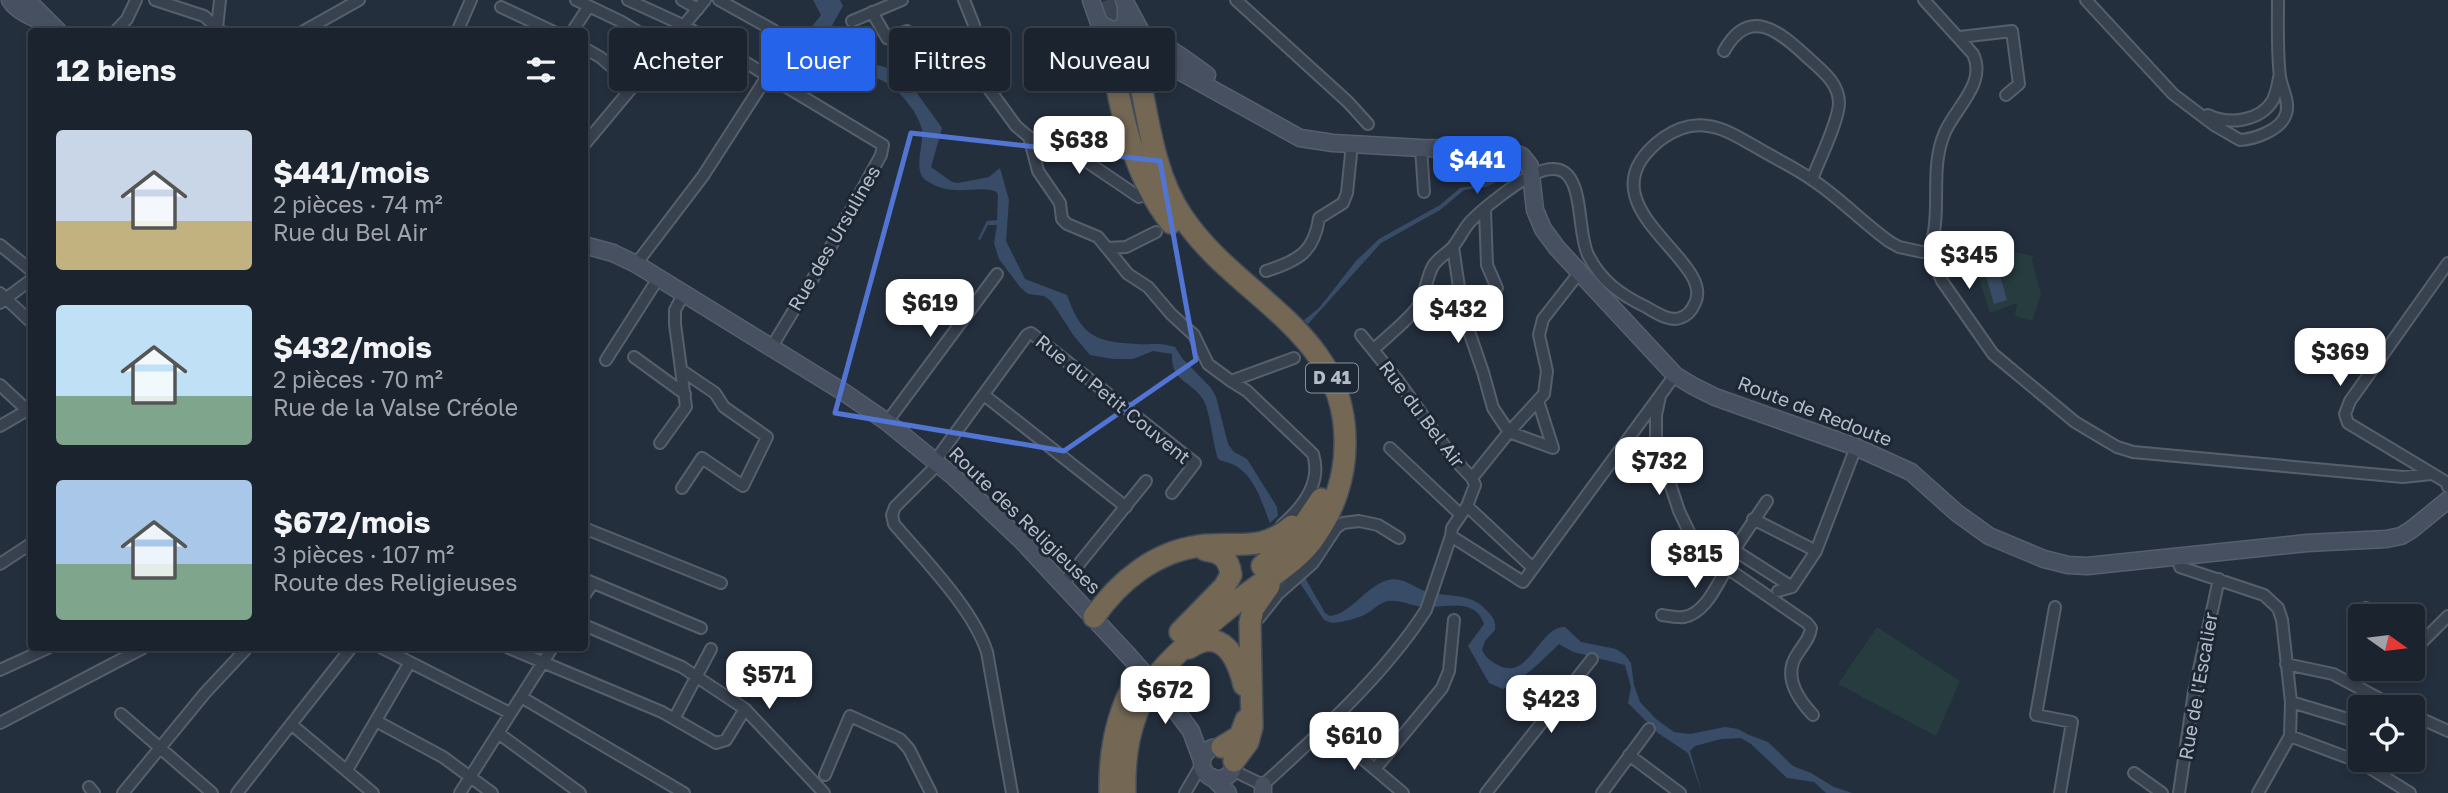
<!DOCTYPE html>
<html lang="fr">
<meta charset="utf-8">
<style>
body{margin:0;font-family:"Golos Text",sans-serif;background:#282f3a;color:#f1f3f6;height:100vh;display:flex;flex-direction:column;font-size:26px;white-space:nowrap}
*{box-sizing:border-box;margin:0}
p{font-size:23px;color:#a0a4aa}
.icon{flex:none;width:38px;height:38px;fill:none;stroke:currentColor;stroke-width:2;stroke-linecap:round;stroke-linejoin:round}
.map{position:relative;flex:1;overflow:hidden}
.panel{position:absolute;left:28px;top:28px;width:560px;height:623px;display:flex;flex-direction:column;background:#1b232e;border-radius:7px;box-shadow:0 4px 10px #0003,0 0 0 2px #39404a}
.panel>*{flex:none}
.top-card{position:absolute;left:609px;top:28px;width:665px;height:63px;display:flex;gap:14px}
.needle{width:46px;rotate:104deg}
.tools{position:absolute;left:2348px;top:604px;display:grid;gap:14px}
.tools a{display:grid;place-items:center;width:77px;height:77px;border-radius:7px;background:#1b232e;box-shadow:0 4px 10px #0003,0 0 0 2px #39404a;font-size:35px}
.price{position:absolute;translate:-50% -60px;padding:0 16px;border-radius:14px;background:#fff;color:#222;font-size:23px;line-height:46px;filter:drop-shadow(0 2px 4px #0008)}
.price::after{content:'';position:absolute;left:50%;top:42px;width:21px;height:16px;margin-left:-10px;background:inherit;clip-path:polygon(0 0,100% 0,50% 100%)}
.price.active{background:#2563eb;color:#fff}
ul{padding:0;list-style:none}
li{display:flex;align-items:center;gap:21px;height:175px;padding:0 28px}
li span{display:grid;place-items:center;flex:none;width:196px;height:140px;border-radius:7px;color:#555}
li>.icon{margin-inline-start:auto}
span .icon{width:84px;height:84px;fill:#fffc;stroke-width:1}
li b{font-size:30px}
h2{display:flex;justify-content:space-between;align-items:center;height:84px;padding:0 28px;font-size:30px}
.chip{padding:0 24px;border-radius:7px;background:#1b232e;box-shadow:0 4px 10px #0003,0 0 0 2px #39404a;font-size:24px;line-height:63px}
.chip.active{background:#2563eb;color:#fff}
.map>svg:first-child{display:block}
</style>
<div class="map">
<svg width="2448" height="793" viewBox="0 0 2448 793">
<rect width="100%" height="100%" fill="#242f3e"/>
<path fill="#263c3f" d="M1975,243L2033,256L2032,260L2041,294L2032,321L2015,316L2017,303L1990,313L1979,279Z
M1877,627L1960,681L1936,736L1838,684Z"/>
<path fill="#394c67" d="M813,0H840L843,6L830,29L826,52L829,56L856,60L885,67L914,89L942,128L931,167L952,182L958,183L989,177L1000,168L1009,200L1006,241L1025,279L1067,295C1081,335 1094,342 1137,344C1153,345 1158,342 1175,347L1182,358L1211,388L1216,397L1228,444L1234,452L1247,459L1277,507L1278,516L1270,523C1262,503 1255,476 1234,465C1229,462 1223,462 1218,459C1213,444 1210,412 1204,401C1192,380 1171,383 1172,354L1153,351L1133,359H1113L1090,355L1074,336L1051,301L1044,296L1028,294L1020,287L999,259L994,243L997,225H988L980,240L978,239L987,221L997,220L998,194L995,191C971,185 954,198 927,181C912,173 924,145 922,130C918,112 902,94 887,83C873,74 860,77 845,73C831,70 809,59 801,46L807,33L821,15Z
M1523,159L1526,161L1515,167L1506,177L1486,187L1464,190L1440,210L1381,243L1308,324L1304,320L1319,308L1356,261L1379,239L1440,205L1460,188L1483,184Z
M1997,265L2007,300L1994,304L1984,269Z
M1304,576L1325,613L1330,616C1350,614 1365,588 1385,581C1403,574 1415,590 1431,593C1452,597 1472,593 1487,611C1493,617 1496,621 1495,630L1485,641L1482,650C1486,658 1490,661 1498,665C1529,682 1539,626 1565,627L1581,642L1616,649L1625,655L1631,663L1634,685L1640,702L1656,719L1674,732L1690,734L1725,727L1738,729L1749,735L1768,742L1793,766L1811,773L1834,787L1852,793H1826L1814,782L1787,778L1751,744L1741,738L1721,739L1695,746L1690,751L1702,793L1688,753L1658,733L1628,703L1631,687L1625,665L1573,652L1559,644C1541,661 1526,678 1503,689L1489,683L1468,646L1484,624C1475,597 1446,608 1426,607C1413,607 1401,599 1388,601C1378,603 1373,611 1364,615C1355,619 1342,622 1332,623L1324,620L1300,583L1298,580Z"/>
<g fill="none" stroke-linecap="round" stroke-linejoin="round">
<path stroke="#3a4453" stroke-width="21" stroke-dasharray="21 10" stroke-linecap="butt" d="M1107,0L1121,36L1128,72"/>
<defs>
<path id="street" d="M155,0L204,16L222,32
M576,0L620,21L665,48
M628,0L685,26L883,145L881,155L818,270L771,348
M682,0L698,9
M719,0L775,31
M964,0L974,25L981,69L989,89L1016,126L1029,137L1074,153L1139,197
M1236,0L1348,102L1368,124
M1924,0L1973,54C1987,83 1956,107 1945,132C1929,168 1942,208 1931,245
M2086,0L2173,94L2214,125L2240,140C2255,139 2281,130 2286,114C2290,102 2282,89 2280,77C2277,52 2278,25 2278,0
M501,7L554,32
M872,12L887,38L907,31
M852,21L902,0
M217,28L220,0
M115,32L127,19L136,0
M302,32L359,0
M457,32L471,0
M572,32L589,6
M1960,37L2012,31L2019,84L2006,95
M584,48L600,57L633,85
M1724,51C1749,6 1779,31 1806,56C1820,69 1839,82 1839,103C1839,120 1819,161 1812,179
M2208,115C2228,125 2260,122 2273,100C2276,93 2278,85 2279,78
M1029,137L1038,171L1060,203L1062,219L1067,224L1098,237L1128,274L1148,287L1171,314L1194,335L1208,364L1231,381L1294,358
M584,145L705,0
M1421,148L1424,192
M1485,210L1487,265L1497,288
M0,245L32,271
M1453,247L1463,314L1483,372L1493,408L1509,432L1553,448L1538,401
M1107,248L1126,247L1156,232
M1932,258L1942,281L1993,354L2075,422L2117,447L2133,452L2403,477L2431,474
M2448,263L2350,401L2345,414L2348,423L2446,482L2448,487
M636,264L703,176L768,75
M1266,271C1297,261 1314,253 1319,218L1343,203L1347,193L1352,144
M0,293L32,323
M0,303L32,279
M1361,335L1399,382L1454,459L1472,478
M1373,350C1384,339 1411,318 1418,306C1426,294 1426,278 1433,266C1437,259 1446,254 1452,248C1459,240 1463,230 1470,222C1483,208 1517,182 1534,174C1589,149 1574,225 1588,255C1601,281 1621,295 1646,307C1655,312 1669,322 1680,318C1687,316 1692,310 1695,303C1717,259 1574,204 1663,138C1676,129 1692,123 1708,126C1725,128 1741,139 1756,147C1774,158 1794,167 1811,179C1839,197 1862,222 1890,242L1899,247L1922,252
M634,357L685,394
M606,360L659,277
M681,370L715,393L724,407L767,437L743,486L702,458L682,488
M1231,381L1247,391L1313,454C1322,482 1303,507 1282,525
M0,385L27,410
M984,395L1126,507
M1660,396L1656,415V441L1679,511L1692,538L1711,560L1727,568L1807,623L1811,628C1810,638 1803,645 1798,653C1782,675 1797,698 1813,715
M887,422L997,274
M0,426L31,408
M660,443L686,407L675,324V310L684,293
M1390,448L1460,514
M935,461L1027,335L1031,333L1195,463L1172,493
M938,464L895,507L892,515L894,524C924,559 973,609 987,652L1012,793
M1472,478L1475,485L1467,506L1452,528L1451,536L1523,582L1675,375
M1472,478L1509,432L1544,394L1547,371L1539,335L1543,319L1579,273
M1767,501L1734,550L1792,587
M1467,506L1533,568
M1753,519L1816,551
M584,528L721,583
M2177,557L2180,567L2264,595L2278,608L2282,620L2291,702L2290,736L2258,793
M0,564L32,543
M584,579L701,628
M1062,585L1146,481
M1778,591L1792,587L1816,551L1856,447
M584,596L593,583
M2055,607L2036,715L2072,722L2060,793
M2366,608L2381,616
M1662,615C1668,616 1678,618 1684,617C1706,613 1717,584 1727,568
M1259,618L1278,594L1313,563L1336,528L1343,523L1359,521L1378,525L1399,538
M584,625L682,667L745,709L824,793
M382,648L510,713
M509,648L662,712L716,743L726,740L745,709
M2413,651L2448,616
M2286,664L2333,674L2395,707
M0,670L48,648
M521,697L684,793
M2291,702L2361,723
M121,714L212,793
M2413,715L2448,731
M674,719L711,649
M376,721L443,757L492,793
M0,723L143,648
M291,724L373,793
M1326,728L1403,793
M498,733L580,793
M2290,736L2362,763L2410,793
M1629,755L1680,793
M1375,769L1442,688L1449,671L1454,620
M347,770L410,662
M1232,770L1263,785C1319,734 1386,673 1426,610L1451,536
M2134,773L2162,793
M825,775L850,716L900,739L909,749L931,793
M89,787L94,793
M123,793L205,693L247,648
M237,793L351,648
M460,793L552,648
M1185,793L1202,764
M1486,793L1592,659
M1602,793L1649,729
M2179,793L2194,692L2219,579"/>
<path id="secondary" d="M10,0C18,13 37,19 51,25
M27,0L59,32
M1091,0L1112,60L1155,62L1172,67L1300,138L1333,143L1421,148L1506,150L1522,156L1530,166L1535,210L1543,229L1557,248L1675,375L1693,386L1715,397L1856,447L1911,472L1957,513L1989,536L2044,559L2068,565L2087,566L2307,543L2386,539L2401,536L2411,530L2448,500
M1124,0L1147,43
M1099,23L1111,30L1122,28L1126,19V6
M1110,52C1117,46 1124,39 1133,37C1152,32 1191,64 1207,75
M584,245L613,253L636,264L845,393L887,422L954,477L1021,540L1128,655
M1168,700L1191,731L1202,761
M1202 763a16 16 0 1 1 32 0a16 16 0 1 1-32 0Z
M1212,777L1228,793
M1263,793V785"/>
<path id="highway" d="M1112,60C1122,118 1134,176 1171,223
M1138,70C1148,118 1154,175 1182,216C1236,298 1348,331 1345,445C1345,477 1334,509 1316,535C1300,560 1272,575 1248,593C1217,617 1184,644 1158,674
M1262,566L1295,538L1321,499
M1094,617C1119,581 1155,552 1199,546C1235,541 1262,553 1292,526
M1180,632L1224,587L1231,575C1229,558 1221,552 1205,550
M1189,648C1222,626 1237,657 1244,685
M1222,747L1240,736L1246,720
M1234,761L1248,742L1252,727L1250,623L1253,609L1269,586
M1110,793C1109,752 1116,714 1137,678
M1125,793C1124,756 1129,722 1148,690"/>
</defs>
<use href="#street" stroke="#565f6c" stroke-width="14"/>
<use href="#secondary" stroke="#565f6c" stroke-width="19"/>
<use href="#highway" stroke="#434c59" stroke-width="24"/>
<use href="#street" stroke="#38414e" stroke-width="10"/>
<use href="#secondary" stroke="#465061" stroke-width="16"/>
<use href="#highway" stroke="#746855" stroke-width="21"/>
<defs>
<path id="secondary-bridge" d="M1128,655L1168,700"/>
</defs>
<use href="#secondary-bridge" stroke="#565f6c" stroke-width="19" stroke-linecap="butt"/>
<use href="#secondary-bridge" stroke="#465061" stroke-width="16"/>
</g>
<path fill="none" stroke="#5274d3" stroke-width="5" stroke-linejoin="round" d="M911,133L1160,161L1196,360L1064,451L835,413Z"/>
<g text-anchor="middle" stroke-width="6" stroke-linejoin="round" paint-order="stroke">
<rect fill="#1d2633" stroke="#878f9c" stroke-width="2" x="1306" y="363.5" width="52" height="29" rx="5"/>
<g font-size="18" font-weight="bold" fill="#b4bcc9">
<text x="1332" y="384">D 41</text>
</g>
<g font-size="19" fill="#b4bcc9" stroke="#1d2633">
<text transform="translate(834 238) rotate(-60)" y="7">Rue des Ursulines</text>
<text transform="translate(1113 399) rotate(39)" y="7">Rue du Petit Couvent</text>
<text transform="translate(1815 411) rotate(21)" y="7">Route de Redoute</text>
<text transform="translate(1422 414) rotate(53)" y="7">Rue du Bel Air</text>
<text transform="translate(1025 520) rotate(44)" y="7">Route des Religieuses</text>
<text transform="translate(2198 686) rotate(-80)" y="7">Rue de l'Escalier</text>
</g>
</g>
</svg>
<div class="tools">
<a><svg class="needle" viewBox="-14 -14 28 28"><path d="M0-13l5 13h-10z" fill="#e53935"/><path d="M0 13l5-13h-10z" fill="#a0a4aa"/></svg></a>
<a><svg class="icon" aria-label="locate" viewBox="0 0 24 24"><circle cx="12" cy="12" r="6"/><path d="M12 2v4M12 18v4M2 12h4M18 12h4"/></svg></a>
</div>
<b class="price" style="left:1079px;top:176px">$638</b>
<b class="price active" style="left:1477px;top:196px">$441</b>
<b class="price" style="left:1969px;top:291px">$345</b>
<b class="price" style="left:930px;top:339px">$619</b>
<b class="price" style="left:1458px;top:345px">$432</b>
<b class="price" style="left:2340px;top:388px">$369</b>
<b class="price" style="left:1659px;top:497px">$732</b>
<b class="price" style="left:1695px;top:590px">$815</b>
<b class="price" style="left:769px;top:711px">$571</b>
<b class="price" style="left:1165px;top:726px">$672</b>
<b class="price" style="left:1551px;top:735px">$423</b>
<b class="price" style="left:1354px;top:772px">$610</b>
<div class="top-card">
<a class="chip">Acheter</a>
<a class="chip active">Louer</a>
<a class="chip">Filtres</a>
<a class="chip">Nouveau</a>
</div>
<section class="panel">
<h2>12 biens<svg class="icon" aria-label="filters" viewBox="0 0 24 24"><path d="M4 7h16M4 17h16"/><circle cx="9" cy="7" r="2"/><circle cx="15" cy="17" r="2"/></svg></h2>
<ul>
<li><span style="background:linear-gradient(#c9d6e8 65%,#c2b280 0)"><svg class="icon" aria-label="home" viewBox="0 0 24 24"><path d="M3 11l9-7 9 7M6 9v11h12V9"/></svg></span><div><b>$441/mois</b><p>2 pièces · 74 m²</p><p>Rue du Bel Air</p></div></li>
<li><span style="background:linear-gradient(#bfe0f5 65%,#7fa58c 0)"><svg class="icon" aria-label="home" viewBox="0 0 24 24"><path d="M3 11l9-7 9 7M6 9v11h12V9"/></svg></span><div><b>$432/mois</b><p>2 pièces · 70 m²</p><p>Rue de la Valse Créole</p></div></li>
<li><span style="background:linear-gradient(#a9c7e8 60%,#7fa58c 0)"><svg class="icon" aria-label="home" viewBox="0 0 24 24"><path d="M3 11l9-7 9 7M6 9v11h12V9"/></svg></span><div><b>$672/mois</b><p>3 pièces · 107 m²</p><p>Route des Religieuses</p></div></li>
</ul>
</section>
</div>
